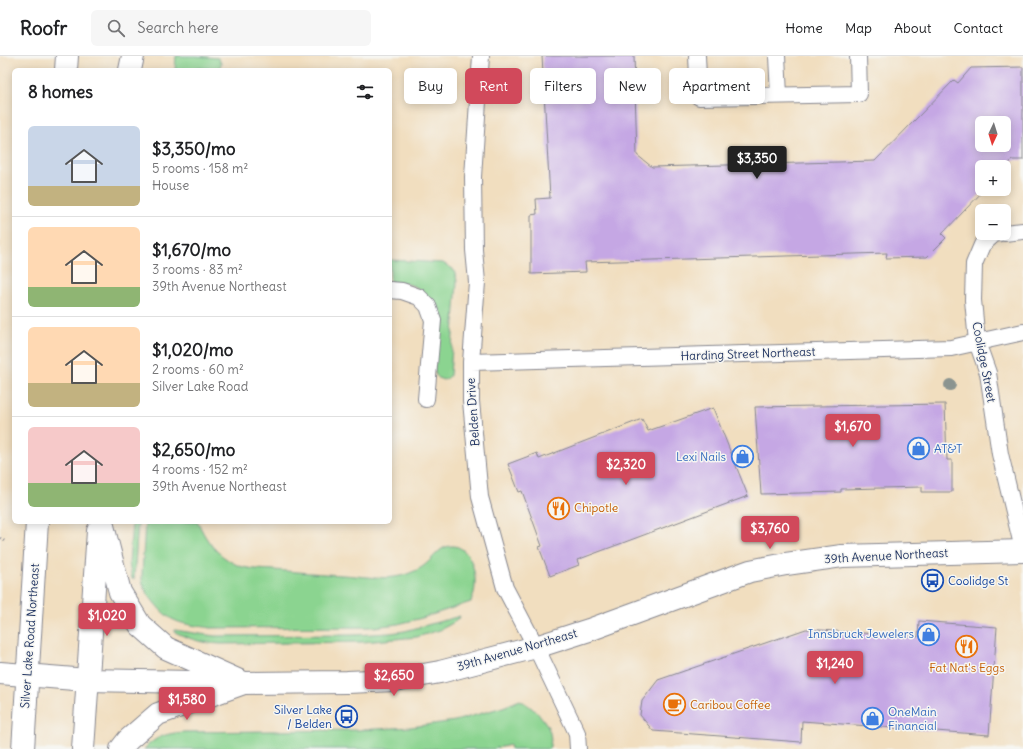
<!DOCTYPE html>
<meta charset="utf-8">
<style>
body{margin:0;font-family:Delius,sans-serif;background:#f6f6f6;color:#202124;height:100vh;display:flex;flex-direction:column;font-size:15px;white-space:nowrap}
*{box-sizing:border-box;margin:0}
p{font-size:13px;color:#757577}
.icon{flex:none;width:22px;height:22px;fill:none;stroke:currentColor;stroke-width:2;stroke-linecap:round;stroke-linejoin:round}
.map{position:relative;flex:1;overflow:hidden}
.details{position:absolute;left:12px;top:12px;width:380px;height:456px;display:flex;flex-direction:column;background:#fff;border-radius:6px;box-shadow:0 2px 10px #0003}
.details>*{flex:none}
.banner{position:absolute;left:404px;top:12px;width:380px;height:36px;display:flex;gap:8px}
.needle{width:26px;rotate:184deg}
.controls{position:absolute;left:975px;top:60px;display:grid;gap:8px}
.controls a{display:grid;place-items:center;width:36px;height:36px;border-radius:6px;background:#fff;box-shadow:0 2px 10px #0003;font-size:20px}
.price{position:absolute;translate:-50% -34px;padding:0 9px;border-radius:4px;background:#d1495b;color:#fff;font-size:13px;line-height:26px;filter:drop-shadow(0 1px 2px #0008)}
.price::after{content:'';position:absolute;left:50%;top:24px;width:12px;height:9px;margin-left:-6px;background:inherit;clip-path:polygon(0 0,100% 0,50% 100%)}
.price.selected{background:#222;color:#fff}
ul{padding:0;list-style:none}
li{display:flex;align-items:center;gap:12px;height:100px;padding:0 16px}
li+li{border-top:1px solid #e0e0e0}
li span{display:grid;place-items:center;flex:none;width:112px;height:80px;border-radius:6px;color:#555}
li>.icon{margin-inline-start:auto}
span .icon{width:48px;height:48px;fill:#fffc;stroke-width:1}
li b{font-size:17px}
h2{display:flex;justify-content:space-between;align-items:center;height:48px;padding:0 16px;font-size:17px}
.chip{padding:0 14px;border-radius:6px;background:#fff;box-shadow:0 2px 10px #0003;font-size:14px;line-height:36px}
.chip.selected{background:#d1495b;color:#fff}
header{display:flex;align-items:center;gap:24px;box-sizing:border-box;height:56px;padding:0 20px;background:#fff;border-bottom:1px solid #e0e0e0}
header strong{font-size:19px}
nav{display:flex;gap:22px;margin-inline-start:auto;font-size:14px}
.search{width:280px;height:36px;background:#f6f6f6;display:flex;align-items:center;gap:10px;box-sizing:border-box;padding:0 14px;border-radius:6px;color:#757577;font-size:15px}
.map>svg:first-child{display:block}
</style>
<header>
<strong>Roofr</strong>
<div class="search"><svg class="icon" aria-label="search" viewBox="0 0 24 24"><circle cx="10" cy="10" r="6"/><path d="M15 15l6 6"/></svg>Search here</div>
<nav><a>Home</a><a>Map</a><a>About</a><a>Contact</a></nav>
</header>
<div class="map">
<svg width="1023" height="693" viewBox="0 0 1023 693">
<rect width="100%" height="100%" fill="#f6f6f2"/>
<filter id="ink" filterUnits="userSpaceOnUse"><feTurbulence type="fractalNoise" baseFrequency=".025" numOctaves="2"/><feDisplacementMap in="SourceGraphic" scale="8" xChannelSelector="R" yChannelSelector="G"/><feConvolveMatrix kernelMatrix="1 2 1 2 8 2 1 2 1" color-interpolation-filters="sRGB"/></filter>
<filter id="wash" filterUnits="userSpaceOnUse"><feTurbulence type="fractalNoise" baseFrequency=".012" numOctaves="4" result="noise"/><feDisplacementMap in="SourceGraphic" scale="16" xChannelSelector="R" yChannelSelector="G"/><feGaussianBlur stdDeviation="0.9" result="paint"/><feColorMatrix in="noise" values="0 0 0 0 0 0 0 0 0 0 0 0 0 0 0 0 0 1.4 0 .05"/><feComposite in="paint" operator="in"/></filter>
<g filter="url(#wash)">
<rect width="100%" height="100%" fill="#f1debf"/>
<path fill="#8bd490" stroke="#538277" d="M176,0H196L218,2L221,7L220,11L217,13L195,12V14H175Z
M390,204L443,207L453,213L456,220L457,226L450,319C446,327 438,324 435,317L423,236C413,227 403,227 390,226Z
M132,466H138L134,523H132L129,508Z
M145,466H198C206,485 216,498 235,508C247,514 261,513 274,514C297,516 320,518 343,519C361,520 383,524 400,520C409,518 421,513 427,507C436,499 441,489 454,490C470,492 476,515 475,529C475,535 473,540 471,546L422,562L398,568L374,571L211,572C199,570 184,569 174,564C163,560 147,539 143,529C142,526 142,522 142,519Z
M460,560L459,562L456,565L449,569L440,574L417,581L363,586L221,588C203,587 191,584 175,576V574L200,578L215,580L355,579L390,577L405,575Z
M520,644C537,654 557,672 549,693H511L510,689L493,693H144C157,680 165,678 183,676L359,674L411,671L455,665L503,651Z"/>
<g id="blocks">
<path fill="#c5a7e4" fill-rule="evenodd" d="M542,0H634L637,99L652,111L875,105L954,24L958,27L971,12L1023,11V104H1012L1004,113V111H982V133H985L942,178L946,182L927,201L886,202L887,197L585,206L586,216L531,218V159L537,158L536,143L550,142ZM982,67H1004V89H982Z
M945,348L947,404H952V436H922V431L841,433V436L761,438L755,351Z
M713,352L748,440L577,504L579,509L550,520L539,491L542,490L522,435L519,436L508,408L537,397L539,403L642,363L648,375Z
M919,565L997,571L989,679L802,665L801,686L653,675L640,659L642,645L658,624L806,573L918,581Z"/>
</g>
</g>
<g filter="url(#ink)">
<use href="#blocks" fill-opacity="0" stroke="#86868e" stroke-width="1"/>
<g fill="none" stroke-linecap="round" stroke-linejoin="round">
<defs>
<path id="lane" d="M481,0L473,121L474,194L477,226L471,306V345L480,441L505,532L536,591L577,677L578,693
M697,0L699,41L859,38L858,0
M777,0L779,39
M1000,177L994,178L982,189L974,208L973,244L977,286L988,317L1000,398L1023,493
M1004,177L1023,175
M390,234L402,235L419,241L428,250L433,264L426,343
M471,306L951,292L1023,276"/>
<path id="street" d="M0,617L87,624L244,627L347,626L395,624L440,616L536,591L589,574L750,515L786,508L842,500L1023,495"/>
<path id="secondary" d="M66,14L67,0
M130,14L133,0
M102,466L120,536L140,569L166,592L244,627
M23,693L37,466
M83,693L98,475
M121,693L128,684L158,658L244,627"/>
</defs>
<use href="#lane" stroke="#86868e" stroke-width="18"/>
<use href="#street" stroke="#86868e" stroke-width="24"/>
<use href="#secondary" stroke="#86868e" stroke-width="24"/>
<path stroke="#86868e" stroke-width="2.5" stroke-dasharray="1 3" stroke-linecap="butt" d="M0,482L6,486"/>
<use href="#lane" stroke="#fff" stroke-width="16"/>
<use href="#street" stroke="#fff" stroke-width="22"/>
<use href="#secondary" stroke="#fff" stroke-width="22"/>
</g>
<circle fill="#8b9490" cx="950" cy="329" r="6"/>
</g>
<defs>
<symbol id="shop-ring" viewBox="-11 -11 22 22"><circle r="9.5" fill="#f6f6f2" stroke="#3f7fe0" stroke-width="1.5"/><path d="M-5-2.5h2.3a2.7 3.5 0 0 1 5.4 0H5L5.5 6h-11ZM-1.5-2.5h3a1.5 2.3 0 0 0-3 0Z" fill="#3f7fe0"/></symbol>
<symbol id="restaurant-ring" viewBox="-11 -11 22 22"><circle r="9.5" fill="#f6f6f2" stroke="#e8710a" stroke-width="1.5"/><path d="M-5-6h1v4h1v-4h1v4h1v-4h1v5L-1.5 .5V6h-2V.5L-5-1ZM5-6V6H3V1.5H1.5Q1.5-4 5-6Z" fill="#e8710a"/></symbol>
<symbol id="bus-ring" viewBox="-11 -11 22 22"><circle r="9.5" fill="#f6f6f2" stroke="#1a4fb4" stroke-width="1.5"/><path d="M-5-6H5V4H4V6H2V4H-2V6H-4V4H-5ZM-3.5-4V0h7V-4ZM-3.5 1.2v1.5H-2V1.2ZM2 1.2v1.5H3.5V1.2Z" fill="#1a4fb4"/></symbol>
<symbol id="cafe-ring" viewBox="-11 -11 22 22"><circle r="9.5" fill="#f6f6f2" stroke="#e8710a" stroke-width="1.5"/><path d="M-5.5-4.5H6V0H3Q3 3.5 0 3.5H-2.5Q-5.5 3.5-5.5 0ZM3-3.2v2h1.7v-2ZM-6 4.5H4V6H-6Z" fill="#e8710a"/></symbol>
</defs>
<g fill-rule="evenodd">
<use href="#shop-ring" x="906" y="380" width="25" height="25"/>
<use href="#shop-ring" x="730" y="388" width="25" height="25"/>
<use href="#restaurant-ring" x="546" y="440" width="25" height="25"/>
<use href="#bus-ring" x="920" y="512" width="25" height="25"/>
<use href="#shop-ring" x="916" y="566" width="25" height="25"/>
<use href="#restaurant-ring" x="954" y="578" width="25" height="25"/>
<use href="#cafe-ring" x="662" y="636" width="25" height="25"/>
<use href="#bus-ring" x="334" y="648" width="25" height="25"/>
<use href="#shop-ring" x="860" y="650" width="25" height="25"/>
</g>
<g text-anchor="middle" stroke-width="3" stroke-linejoin="round" paint-order="stroke">
<g font-size="12" fill="#1b2f5e" stroke="#f6f6f2">
<text transform="translate(748 298) rotate(-2)" y="4">Harding Street Northeast</text>
<text transform="translate(984 306) rotate(79)" y="4">Coolidge Street</text>
<text transform="translate(473 356) rotate(-94)" y="4">Belden Drive</text>
<text transform="translate(886 500) rotate(-3)" y="4">39th Avenue Northeast</text>
<text transform="translate(30 580) rotate(-86)" y="4">Silver Lake Road Northeast</text>
<text transform="translate(517 594) rotate(-16)" y="4">39th Avenue Northeast</text>
</g>
<g font-size="12" fill="#366cbe" stroke="#f6f6f2" text-anchor="start">
<text x="934" y="397">AT&amp;T</text>
<text x="726" y="405" text-anchor="end">Lexi Nails</text>
<text x="914" y="582" text-anchor="end">Innsbruck Jewelers</text>
<text x="888" y="660">OneMain<tspan x="888" dy="14">Financial</tspan></text>
</g>
<g font-size="12" fill="#c56008" stroke="#f6f6f2" text-anchor="start">
<text x="574" y="456">Chipotle</text>
<text x="967" y="616" text-anchor="middle">Fat Nat's Eggs</text>
<text x="690" y="653">Caribou Coffee</text>
</g>
<g font-size="12" fill="#164399" stroke="#f6f6f2" text-anchor="start">
<text x="948" y="529">Coolidge St</text>
<text x="332" y="658" text-anchor="end">Silver Lake<tspan x="332" dy="14">/ Belden</tspan></text>
</g>
</g>
</svg>
<div class="controls">
<a><svg class="needle" viewBox="-14 -14 28 28"><path d="M0-13l5 13h-10z" fill="#e53935"/><path d="M0 13l5-13h-10z" fill="#757577"/></svg></a>
<a>+</a>
<a>−</a>
</div>
<b class="price selected" style="left:757px;top:124px">$3,350</b>
<b class="price" style="left:853px;top:392px">$1,670</b>
<b class="price" style="left:626px;top:430px">$2,320</b>
<b class="price" style="left:770px;top:494px">$3,760</b>
<b class="price" style="left:107px;top:581px">$1,020</b>
<b class="price" style="left:835px;top:629px">$1,240</b>
<b class="price" style="left:394px;top:641px">$2,650</b>
<b class="price" style="left:187px;top:665px">$1,580</b>
<div class="banner">
<a class="chip">Buy</a>
<a class="chip selected">Rent</a>
<a class="chip">Filters</a>
<a class="chip">New</a>
<a class="chip">Apartment</a>
</div>
<section class="details">
<h2>8 homes<svg class="icon" aria-label="filters" viewBox="0 0 24 24"><path d="M4 7h16M4 17h16"/><circle cx="9" cy="7" r="2"/><circle cx="15" cy="17" r="2"/></svg></h2>
<ul>
<li><span style="background:linear-gradient(#c9d6e8 75%,#c2b280 0)"><svg class="icon" aria-label="home" viewBox="0 0 24 24"><path d="M3 11l9-7 9 7M6 9v11h12V9"/></svg></span><div><b>$3,350/mo</b><p>5 rooms · 158 m²</p><p>House</p></div></li>
<li><span style="background:linear-gradient(#ffd9b3 75%,#8fb573 0)"><svg class="icon" aria-label="home" viewBox="0 0 24 24"><path d="M3 11l9-7 9 7M6 9v11h12V9"/></svg></span><div><b>$1,670/mo</b><p>3 rooms · 83 m²</p><p>39th Avenue Northeast</p></div></li>
<li><span style="background:linear-gradient(#ffd9b3 70%,#c2b280 0)"><svg class="icon" aria-label="home" viewBox="0 0 24 24"><path d="M3 11l9-7 9 7M6 9v11h12V9"/></svg></span><div><b>$1,020/mo</b><p>2 rooms · 60 m²</p><p>Silver Lake Road</p></div></li>
<li><span style="background:linear-gradient(#f6c9c9 70%,#8fb573 0)"><svg class="icon" aria-label="home" viewBox="0 0 24 24"><path d="M3 11l9-7 9 7M6 9v11h12V9"/></svg></span><div><b>$2,650/mo</b><p>4 rooms · 152 m²</p><p>39th Avenue Northeast</p></div></li>
</ul>
</section>
</div>
